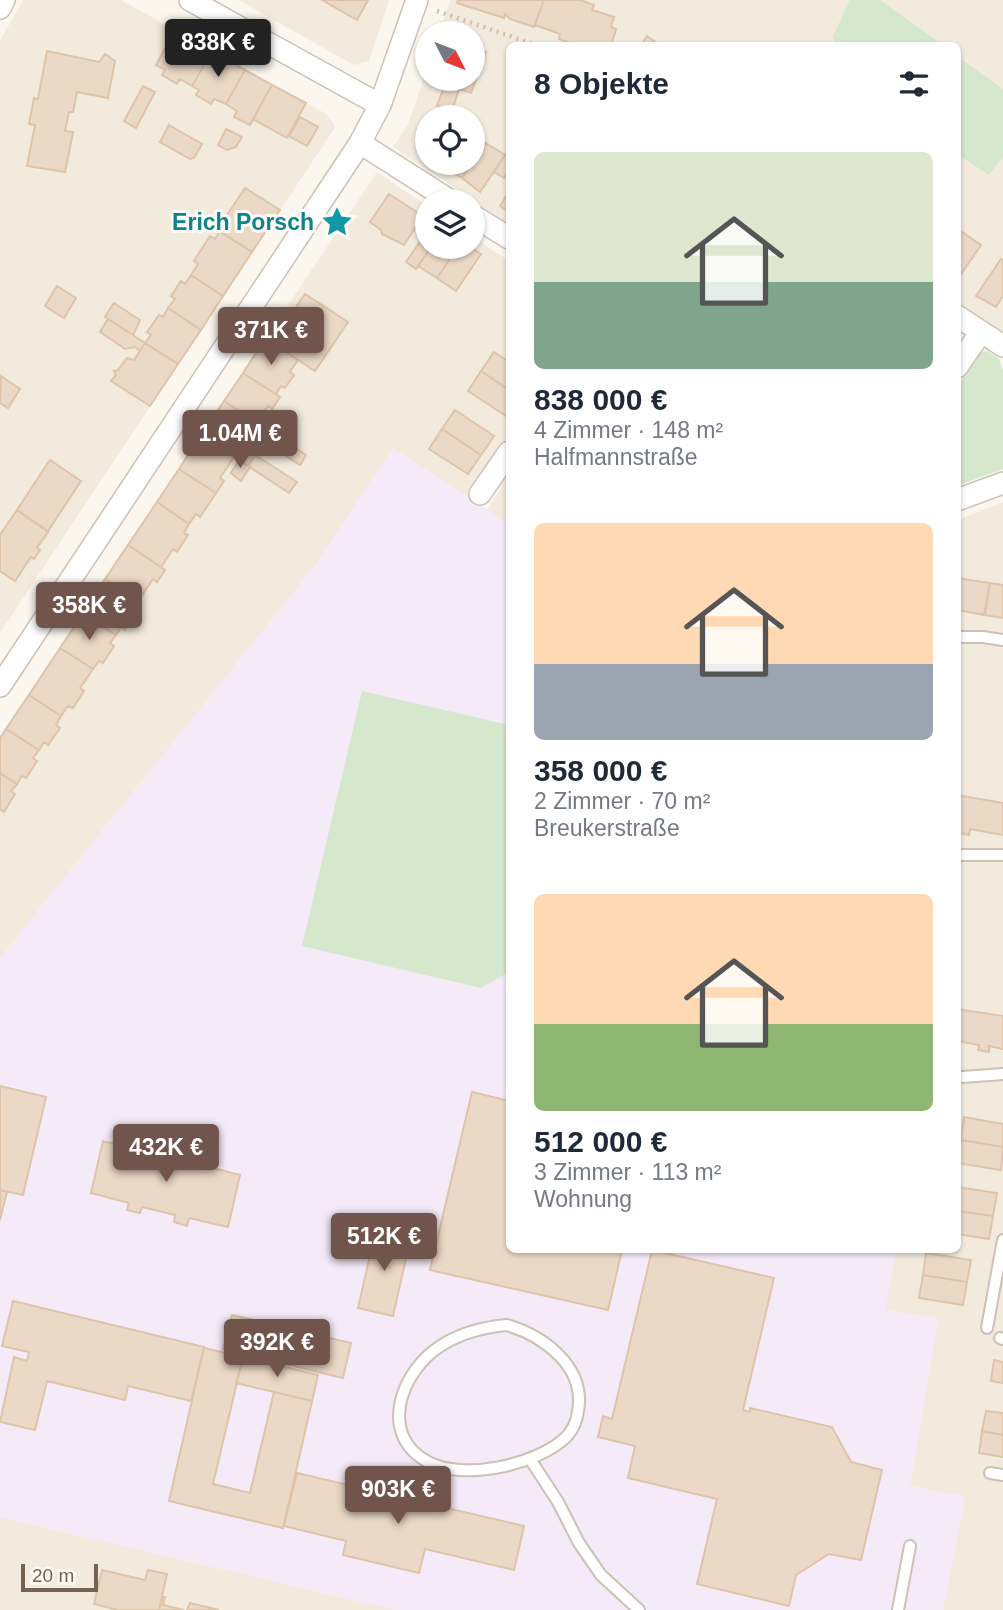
<!DOCTYPE html>
<html lang="de">
<meta charset="utf-8">
<style>
body{margin:0;font-family:Helvetica,sans-serif;background:#f2f2f3;color:#1f2937;height:100vh;display:flex;flex-direction:column;font-size:26px;white-space:nowrap}
*{box-sizing:border-box;margin:0}
p{font-size:23px;color:#747a83}
.icon{flex:none;width:38px;height:38px;fill:none;stroke:currentColor;stroke-width:2;stroke-linecap:round;stroke-linejoin:round}
.map{position:relative;flex:1;overflow:hidden}
.details{position:absolute;left:506px;top:42px;width:455px;height:1211px;display:flex;flex-direction:column;background:#fff;border-radius:10px;box-shadow:0 2px 5px #0004}
.details>*{flex:none}
.needle{width:46px;rotate:132deg}
.fabs{position:absolute;left:415px;top:21px;display:grid;gap:14px}
.fabs a{display:grid;place-items:center;width:70px;height:70px;border-radius:50%;background:#fff;box-shadow:0 2px 5px #0004;font-size:35px}
.scale{position:absolute;left:21px;bottom:18px;width:77px;box-sizing:border-box;padding-left:7px;border:4px solid #756252;border-top:0;font-size:19px;line-height:24px;white-space:nowrap;color:#756252;-webkit-text-stroke:5px #fefbf4;paint-order:stroke}
.price{position:absolute;translate:-50% -60px;padding:0 16px;border-radius:7px;background:#71544b;color:#fff;font-size:23px;line-height:46px;filter:drop-shadow(0 2px 4px #0008)}
.price::after{content:'';position:absolute;left:50%;top:42px;width:21px;height:16px;margin-left:-10px;background:inherit;clip-path:polygon(0 0,100% 0,50% 100%)}
.price.selected{background:#222;color:#fff}
ul{padding:0;list-style:none}
li{display:grid;align-content:center;gap:14px;height:371px;padding:0 28px}
li span{display:grid;place-items:center;height:217px;border-radius:10px;color:#555}
li>.icon{margin-inline-start:auto}
span .icon{width:126px;height:126px;fill:#fffc;stroke-width:1}
li b{font-size:30px}
h2{display:flex;justify-content:space-between;align-items:center;height:84px;padding:0 28px;font-size:30px}
.map>svg:first-child{display:block}
</style>
<div class="map">
<svg width="1003" height="1610" viewBox="0 0 1003 1610">
<rect width="100%" height="100%" fill="#fbf7ee"/>
<path fill="#f2eadd" fill-rule="evenodd" d="M23,0H121L326,114L334,124V129L0,633V41Z
M238,0H389L369,61L354,65Z
M450,0H1003V334L957,303V46H509V224L393,147L408,125L427,69V79H472V33H439ZM427,117H472V163H427Z
M377,172L427,206V247H472L473,237L509,261V436L468,497L393,448L317,563L0,958V736Z
M509,475V524L487,510Z
M1003,502V1610H943L965,1497L910,1486L938,1318L885,1310L896,1250H957V520Z
M0,1517L396,1610H0Z"/>
<path fill="#f4eaf8" d="M393,448L509,524V1250H896L885,1310L938,1318L910,1486L965,1497L943,1610H396L0,1517V958L317,563Z"/>
<path fill="#d5e8cd" d="M850,0H880L943,45H836L833,36Z
M957,56L1003,89V156L989,175L957,154Z
M987,351L999,359L1003,371V469L957,486V387L981,352Z
M362,691L509,725V972L481,988L302,946Z"/>
<path fill="#ebd9c7" stroke="#dec4ab" stroke-width="2" d="M322,0H368L357,20Z
M458,0H544L534,27L510,19L505,14L504,18L457,3Z
M544,0H580L594,5L592,10L614,17L611,27L616,29L611,46H579L559,39L560,34L535,25Z
M175,30L212,51L192,86L180,79L177,84L162,75L165,70L156,65Z
M647,36L661,46H641Z
M472,47L486,52L479,72L472,70Z
M47,51L99,62L105,54L115,61L108,98L77,92L73,112H69L65,131L73,132L65,172L27,166L35,125L29,124L34,98L38,99Z
M212,51L245,70L226,104L214,99L211,104L196,95L199,90L192,86Z
M245,70L272,85L250,125L234,117L237,111L226,104Z
M472,70L479,72L471,93L431,79H472Z
M445,84L459,89L452,111L437,106Z
M272,85L306,103L287,138L253,119Z
M143,86L155,92L136,128L124,121Z
M300,117L318,127L307,146L289,136Z
M169,125L202,144L194,158L190,159L160,142Z
M226,129L242,137L236,147L227,150L218,145Z
M472,134L486,143L462,178L442,167L445,163H472Z
M486,143L505,155L480,192L462,178Z
M509,149V170L504,178L494,172Z
M245,188L280,210L252,252L217,230Z
M509,192V212L500,206Z
M389,194L423,216L404,245L382,234L381,230L370,222Z
M220,231L252,252L223,296L191,275L198,264L194,261L210,236L215,239Z
M962,232L981,245L957,280V239Z
M419,243L429,250L416,269L406,262Z
M431,247H458L437,278L418,266Z
M458,247L471,248L481,254L456,291L437,278Z
M1001,259L1003,260V296L996,307L976,296Z
M191,275L223,296L201,330L168,308L175,299L171,296L181,281L185,284Z
M57,286L76,298L64,318L45,306Z
M305,294L348,322L315,371L272,343Z
M114,303L140,320L133,335L105,317Z
M168,308L201,330L178,364L145,343L151,335L147,332L159,315L163,317Z
M108,319L145,343L140,351L135,347L125,349L100,332Z
M265,339L298,360L290,372L294,375L285,388L281,386L276,394L280,397L243,373Z
M145,343L178,364L150,406L111,381L116,375L114,371L118,370L127,358L134,360Z
M494,352L509,362V390L481,371Z
M481,371L509,390V412L506,416L468,391Z
M243,373L280,397L272,409L268,406L257,422L261,426L224,401Z
M1,376L20,389L8,408L0,403Z
M224,401L261,426L253,438L248,435L234,457L201,435Z
M455,410L494,436L481,455L442,429Z
M442,429L481,455L468,474L429,449Z
M201,435L234,457L220,478L224,481L216,493L179,469Z
M290,444L306,455L300,465L283,454Z
M242,445L256,454L248,466L234,457Z
M255,455L297,482L289,493L248,466Z
M50,460L81,481L48,531L17,510Z
M239,460L250,467L241,481L231,473Z
M179,469L216,493L200,517L196,514L189,524L157,502Z
M157,502L189,524L184,533L188,535L177,552L173,549L161,567L128,545Z
M17,510L48,532L37,548L40,550L34,559L31,557L15,581L0,571V535Z
M128,545L165,570L157,582L153,579L138,601L105,579Z
M957,578L990,583L984,615L957,610Z
M105,579L138,601L132,610L136,613L125,630L121,627L116,635L83,614Z
M990,583L1003,585V618L985,615Z
M83,614L116,635L110,643L114,646L103,663L99,661L93,669L60,648Z
M60,648L93,669L80,688L84,691L73,708L68,706L61,716L29,695Z
M29,695L61,716L56,725L60,728L48,745L44,742L39,750L6,729Z
M6,729L39,750L33,758L37,761L26,778L22,776L17,784L0,773V738Z
M0,773L17,784L11,791L15,794L4,812L0,809Z
M957,795L1003,803V835L970,829L969,835L958,833Z
M957,1009L1003,1016V1049L989,1046V1052L978,1050L979,1045L957,1041Z
M0,1086L46,1097L23,1195L0,1190Z
M472,1092L509,1101V1250H622L608,1310L430,1270Z
M964,1117L1003,1124V1147L961,1140Z
M961,1140L1003,1147L1001,1170L957,1163Z
M103,1141L141,1151L143,1143L157,1146L155,1154L189,1162L191,1154L204,1157L202,1165L240,1175L228,1227L189,1218L187,1226L174,1222L175,1215L142,1207L140,1213L127,1210L129,1203L91,1193Z
M957,1187L997,1193L993,1216L957,1211Z
M0,1190L7,1192L0,1220Z
M957,1211L993,1216L989,1239L957,1234Z
M376,1229L411,1237L393,1316L358,1308Z
M652,1250L774,1278L743,1410L750,1412V1408L832,1427L851,1462L882,1470L861,1560L829,1554L796,1575L789,1606L697,1584L717,1499L628,1478L635,1446L598,1437L603,1416L612,1419Z
M926,1253L971,1260L967,1282L923,1275Z
M923,1275L967,1282L963,1305L919,1298Z
M13,1301L204,1347L191,1401L128,1386L125,1400L47,1381L35,1430L0,1422L14,1357L27,1361L29,1352L2,1346Z
M232,1315L351,1343L343,1378L223,1349Z
M204,1348L243,1357L213,1484L250,1493L274,1392L312,1401L283,1528L169,1501Z
M243,1357L318,1375L312,1401L236,1383Z
M994,1360L1003,1362V1383L991,1381Z
M986,1411L1003,1413V1435L982,1431Z
M982,1431L1003,1435V1457L979,1453Z
M297,1473L524,1526L514,1570L425,1549L419,1573L343,1555L346,1541L284,1526Z
M102,1570L145,1580L148,1570L167,1574L159,1610H118L94,1604Z
M163,1597H165L163,1605L184,1610H159Z
M190,1603L219,1610H187Z"/>
<g fill="none" stroke-linecap="round" stroke-linejoin="round">
<defs>
<path id="service" d="M957,637H983L1003,640
M958,855H1003
M963,1077L1003,1074
M507,1325C544,1336 586,1367 578,1411C577,1421 572,1432 564,1439C535,1465 463,1481 428,1462C377,1435 401,1370 442,1345C461,1333 484,1327 507,1325Z
M987,1328L1003,1240
M1000,1338L1003,1339
M530,1459L558,1502L579,1543L601,1575L639,1610
M990,1473L1003,1475
M898,1610L910,1546"/>
<path id="minor" d="M190,0L380,105
M0,8L4,0
M360,143L451,201
M472,215L509,238
M957,316L1003,346
M957,367L981,332
M480,494L509,452
M957,500L1003,483
M0,686L360,143L380,105L417,0"/>
</defs>
<use href="#service" stroke="#cdc1b4" stroke-width="14"/>
<use href="#minor" stroke="#cdc1b4" stroke-width="24"/>
<path stroke="#d3bfab" stroke-width="4.5" stroke-dasharray="2 5" stroke-linecap="butt" d="M437,11L539,46"/>
<use href="#service" stroke="#fff" stroke-width="10"/>
<use href="#minor" stroke="#fff" stroke-width="21"/>
</g>
<defs>
<symbol id="sight-bare" viewBox="-9 -9 18 18"><path d="M0-6L1.8-2.2L6-1.7L2.9 1.2L3.7 5.4L0 3.3L-3.7 5.4L-2.9 1.2L-6-1.7L-1.8-2.2Z" fill="#0f9aa8" stroke="#fefbf4" stroke-width="2.5" paint-order="stroke"/></symbol>
</defs>
<g fill-rule="evenodd">
<use href="#sight-bare" x="315" y="200" width="44" height="44"/>
</g>
<g text-anchor="middle" stroke-width="6" stroke-linejoin="round" paint-order="stroke">
<g font-size="23" font-weight="bold" fill="#0d838f" stroke="#fefbf4" text-anchor="end">
<text x="314" y="230">Erich Porsch</text>
</g>
</g>
</svg>
<div class="fabs">
<a><svg class="needle" viewBox="-14 -14 28 28"><path d="M0-13l5 13h-10z" fill="#e53935"/><path d="M0 13l5-13h-10z" fill="#747a83"/></svg></a>
<a><svg class="icon" aria-label="locate" viewBox="0 0 24 24"><circle cx="12" cy="12" r="6"/><path d="M12 2v4M12 18v4M2 12h4M18 12h4"/></svg></a>
<a><svg class="icon" aria-label="layers" viewBox="0 0 24 24"><path d="M12 4l9 5-9 5-9-5zM3 14l9 5 9-5"/></svg></a>
</div>
<div class="scale">20 m</div>
<b class="price selected" style="left:218px;top:79px">838K €</b>
<b class="price" style="left:271px;top:367px">371K €</b>
<b class="price" style="left:240px;top:470px">1.04M €</b>
<b class="price" style="left:89px;top:642px">358K €</b>
<b class="price" style="left:166px;top:1184px">432K €</b>
<b class="price" style="left:384px;top:1273px">512K €</b>
<b class="price" style="left:277px;top:1379px">392K €</b>
<b class="price" style="left:398px;top:1526px">903K €</b>
<section class="details">
<h2>8 Objekte<svg class="icon" aria-label="filters" viewBox="0 0 24 24"><path d="M4 7h16M4 17h16"/><circle cx="9" cy="7" r="2"/><circle cx="15" cy="17" r="2"/></svg></h2>
<ul>
<li><span style="background:linear-gradient(#dfe7d0 60%,#7fa58c 0)"><svg class="icon" aria-label="home" viewBox="0 0 24 24"><path d="M3 11l9-7 9 7M6 9v11h12V9"/></svg></span><div><b>838 000 €</b><p>4 Zimmer · 148 m²</p><p>Halfmannstraße</p></div></li>
<li><span style="background:linear-gradient(#ffd9b3 65%,#9aa5b1 0)"><svg class="icon" aria-label="home" viewBox="0 0 24 24"><path d="M3 11l9-7 9 7M6 9v11h12V9"/></svg></span><div><b>358 000 €</b><p>2 Zimmer · 70 m²</p><p>Breukerstraße</p></div></li>
<li><span style="background:linear-gradient(#ffd9b3 60%,#8fb573 0)"><svg class="icon" aria-label="home" viewBox="0 0 24 24"><path d="M3 11l9-7 9 7M6 9v11h12V9"/></svg></span><div><b>512 000 €</b><p>3 Zimmer · 113 m²</p><p>Wohnung</p></div></li>
</ul>
</section>
</div>
